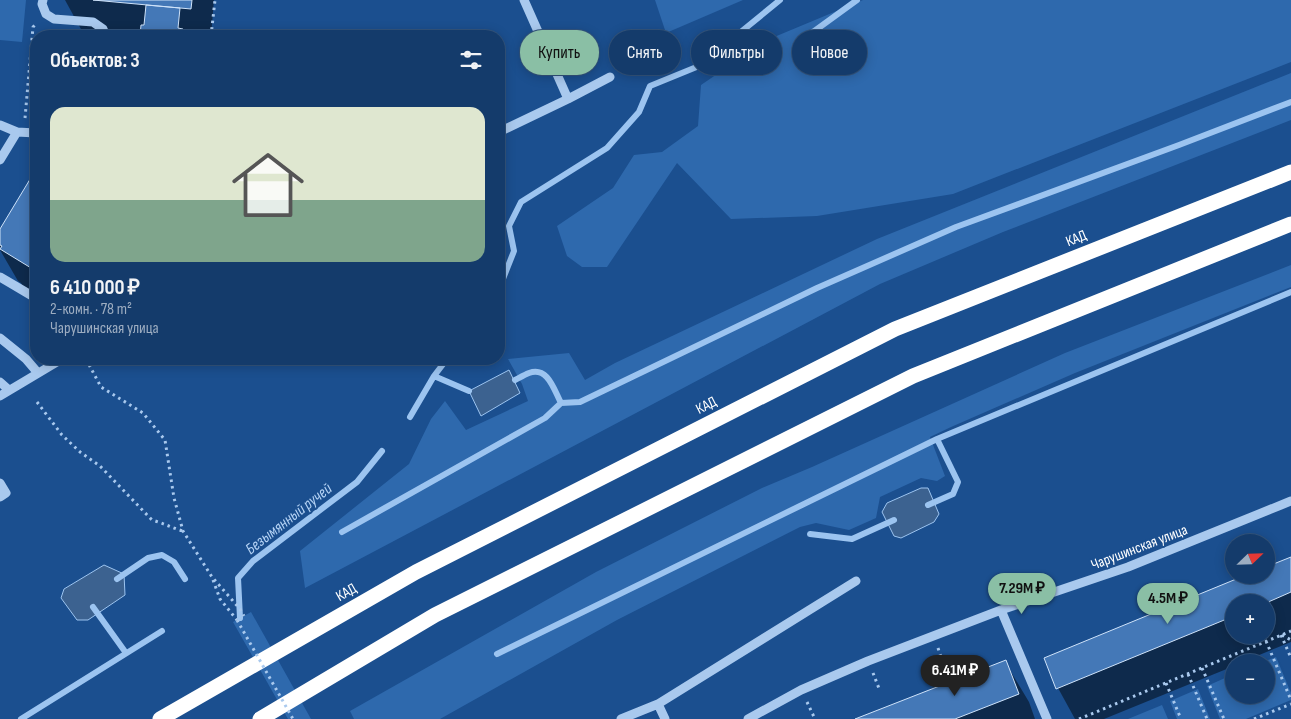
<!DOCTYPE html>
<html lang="ru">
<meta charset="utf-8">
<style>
body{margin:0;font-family:"Sofia Sans Condensed",sans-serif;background:#1d4271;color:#f1f3f6;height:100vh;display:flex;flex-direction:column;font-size:19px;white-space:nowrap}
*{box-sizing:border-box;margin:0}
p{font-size:16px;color:#9dadc1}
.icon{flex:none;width:28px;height:28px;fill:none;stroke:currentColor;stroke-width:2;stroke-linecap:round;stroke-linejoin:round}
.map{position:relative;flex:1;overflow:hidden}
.panel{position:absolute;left:30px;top:30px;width:475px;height:335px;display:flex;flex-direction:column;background:#143b6b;border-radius:20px;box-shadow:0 2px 12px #0003,0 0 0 1px #33557e}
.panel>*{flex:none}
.hud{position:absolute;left:520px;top:30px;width:475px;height:45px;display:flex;gap:10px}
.needle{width:32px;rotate:67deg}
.buttons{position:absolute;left:1225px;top:534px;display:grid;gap:10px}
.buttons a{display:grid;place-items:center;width:50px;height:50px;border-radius:50%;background:#143b6b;box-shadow:0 2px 12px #0003,0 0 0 1px #33557e;font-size:25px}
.price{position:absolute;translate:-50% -42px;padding:0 11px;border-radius:18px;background:#8abfa5;color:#111;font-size:16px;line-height:32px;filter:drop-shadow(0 1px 2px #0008)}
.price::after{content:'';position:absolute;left:50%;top:30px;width:15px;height:11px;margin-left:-8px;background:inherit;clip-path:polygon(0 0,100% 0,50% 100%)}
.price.current{background:#222;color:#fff}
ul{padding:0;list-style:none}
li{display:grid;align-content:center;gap:10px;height:265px;padding:0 20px}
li+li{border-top:1px solid #33557e}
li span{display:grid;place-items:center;height:155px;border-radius:15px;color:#555}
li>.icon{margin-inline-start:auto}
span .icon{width:90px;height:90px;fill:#fffc;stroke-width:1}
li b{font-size:21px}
h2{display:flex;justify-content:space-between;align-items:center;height:60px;padding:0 20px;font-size:21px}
.pill{padding:0 18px;border-radius:22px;background:#143b6b;box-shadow:0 2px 12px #0003,0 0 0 1px #33557e;font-size:18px;line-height:45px}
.pill.current{background:#8abfa5;color:#111}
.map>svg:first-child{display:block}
</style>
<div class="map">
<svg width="1291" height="719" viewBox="0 0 1291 719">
<rect width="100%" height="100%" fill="#1b4f8f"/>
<path fill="#2e69ad" d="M0,0H26L22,42L0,40Z
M655,0H743L666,33Z
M863,0H1291V62L953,194L817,216L731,219L677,163L607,267H582L567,256L557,226L613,188L634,155L662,152L698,126L701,85L767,40Z
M36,48V109L30,102Z
M1291,73V120L1003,232L880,284L305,588L300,551L409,464L431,419L445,401L466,430L528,401L522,384L508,359L569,353L585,380L615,363L877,239Z
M1291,265V287L1075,373L951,427L930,437L945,476L937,481L921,478L880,497L876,518L849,530L816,523L800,527L617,620L440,719H354L350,711L596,572L762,488L812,467L1065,353Z
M251,612L311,719H288L233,622Z
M1276,657L1291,693V700L1246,719H1220L1207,686L1234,674V695H1266V662H1263Z
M1198,689L1210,719H1177L1170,701Z
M1162,705L1168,719H1128Z"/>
<path fill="#3c6290" stroke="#9cc4f0" d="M509,370L520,393L481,416L469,391Z
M921,488H928L939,514L934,522L901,538L894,536L882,512L887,503Z
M104,565L124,574L125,595L88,620H77L61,598L64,589Z"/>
<path fill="#0007" fill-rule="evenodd" d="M65,0H214L211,36H141L82,31Z
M35,173L36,174V297L25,290L21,283L18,281L0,250V231Z
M1291,558V642L1242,662H1234V666L1104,719H1075L1058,688L1249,575H1266ZM1234,602H1266V635H1234Z
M1005,662L1029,702L1035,719H859Z"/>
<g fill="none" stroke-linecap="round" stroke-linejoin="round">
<path stroke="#9cc4f0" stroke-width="6" d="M802,40L857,0
M499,289L514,251L509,226L521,202L607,148L639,112L650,86L699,66L780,0
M434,376L469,391
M515,380C519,378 524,375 529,373C548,366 554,390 561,403
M410,417L434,376L447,359
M928,505L953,494L958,482L937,439
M342,532L545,418L561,403L580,402L817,288L956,227L1179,145L1291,102
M810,534L852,539L894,520
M117,579L148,558L162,555L174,562L185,579
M93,607L126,653
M240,618L238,578L253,561L357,482L382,451
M497,654L937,439L1291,292
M21,719L162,631"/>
</g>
<path fill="#4478b7" stroke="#cfe3fa" d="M93,0H192L191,9Z
M146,5L180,8L178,28L183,29L182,36H140L141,25H144Z
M35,171L36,172V271L0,249L2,246L0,245V229Z
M1291,557V592L1266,603L1234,602V616L1056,689L1044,658L1246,575H1266V567Z
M1006,660L1019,694L955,719H855Z"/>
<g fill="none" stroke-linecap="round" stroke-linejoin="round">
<path stroke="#a9c9ee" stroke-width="3" stroke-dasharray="2.5 4" stroke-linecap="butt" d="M211,36L215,0
M25,118L33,27L37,23
M86,359L101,387L143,413L165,440L174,498L183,531L212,577L240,609L244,616
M37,402L62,435L80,452L100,466L152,520C163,523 172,528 183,531
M213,580L220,599L237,620
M1281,635L1291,658
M1282,635L1291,640
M1266,641L1291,700
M938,648L944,666
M1202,668L1224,719
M873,673L880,691
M1188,674L1207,719
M1166,683L1181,719
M807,702L815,719
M1079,719L1291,631
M1254,719L1291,704"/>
<path stroke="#a9c9ee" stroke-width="9" d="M43,0L42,4L46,14L54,19L93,22L103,29L106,36
M524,0L568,99
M0,125L17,132L36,133
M499,132L568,99L610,77
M0,160L17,132
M0,277L34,297H36
M0,338L26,359L38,373
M0,382L9,390
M0,396L62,359
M0,483L6,493L0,497
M1001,610L1047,719
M658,704L856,581
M621,719L658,704L665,719
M748,719L801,690L868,661L1001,610L1128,567L1291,501"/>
<path stroke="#fff" stroke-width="15" d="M160,719L416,572L895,329L1291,172
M260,719L435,615L913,376L1291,224"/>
<path stroke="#a9c9ee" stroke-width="3" stroke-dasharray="2.5 4" stroke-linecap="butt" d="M237,620L293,719"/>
</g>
<g text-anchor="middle" stroke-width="4" stroke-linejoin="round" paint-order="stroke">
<g font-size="15" fill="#fff" stroke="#1b4f8f">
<text transform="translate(1076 238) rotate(-22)" y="5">КАД</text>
<text transform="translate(706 405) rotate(-27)" y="5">КАД</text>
<text transform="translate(1139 547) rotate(-21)" y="5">Чарушинская улица</text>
<text transform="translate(346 592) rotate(-30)" y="5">КАД</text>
</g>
<g font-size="16" font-style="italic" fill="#b5d3f5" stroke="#1b4f8f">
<text transform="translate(288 518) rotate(-38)" y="6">Безымянный ручей</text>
</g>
</g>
</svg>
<div class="buttons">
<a><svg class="needle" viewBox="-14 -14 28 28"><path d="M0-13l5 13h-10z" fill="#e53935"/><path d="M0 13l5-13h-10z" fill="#9dadc1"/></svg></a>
<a>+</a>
<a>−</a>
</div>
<b class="price" style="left:1022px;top:615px">7.29M ₽</b>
<b class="price" style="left:1168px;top:625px">4.5M ₽</b>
<b class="price current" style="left:955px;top:697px">6.41M ₽</b>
<div class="hud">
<a class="pill current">Купить</a>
<a class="pill">Снять</a>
<a class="pill">Фильтры</a>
<a class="pill">Новое</a>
</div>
<section class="panel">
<h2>Объектов: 3<svg class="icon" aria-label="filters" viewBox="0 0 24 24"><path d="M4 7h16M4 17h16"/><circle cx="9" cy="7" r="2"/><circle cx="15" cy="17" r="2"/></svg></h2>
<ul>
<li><span style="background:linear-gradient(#dfe7d0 60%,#7fa58c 0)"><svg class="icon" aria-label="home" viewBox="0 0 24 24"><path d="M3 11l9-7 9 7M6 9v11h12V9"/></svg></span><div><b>6 410 000 ₽</b><p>2-комн. · 78 m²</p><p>Чарушинская улица</p></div></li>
</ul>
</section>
</div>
